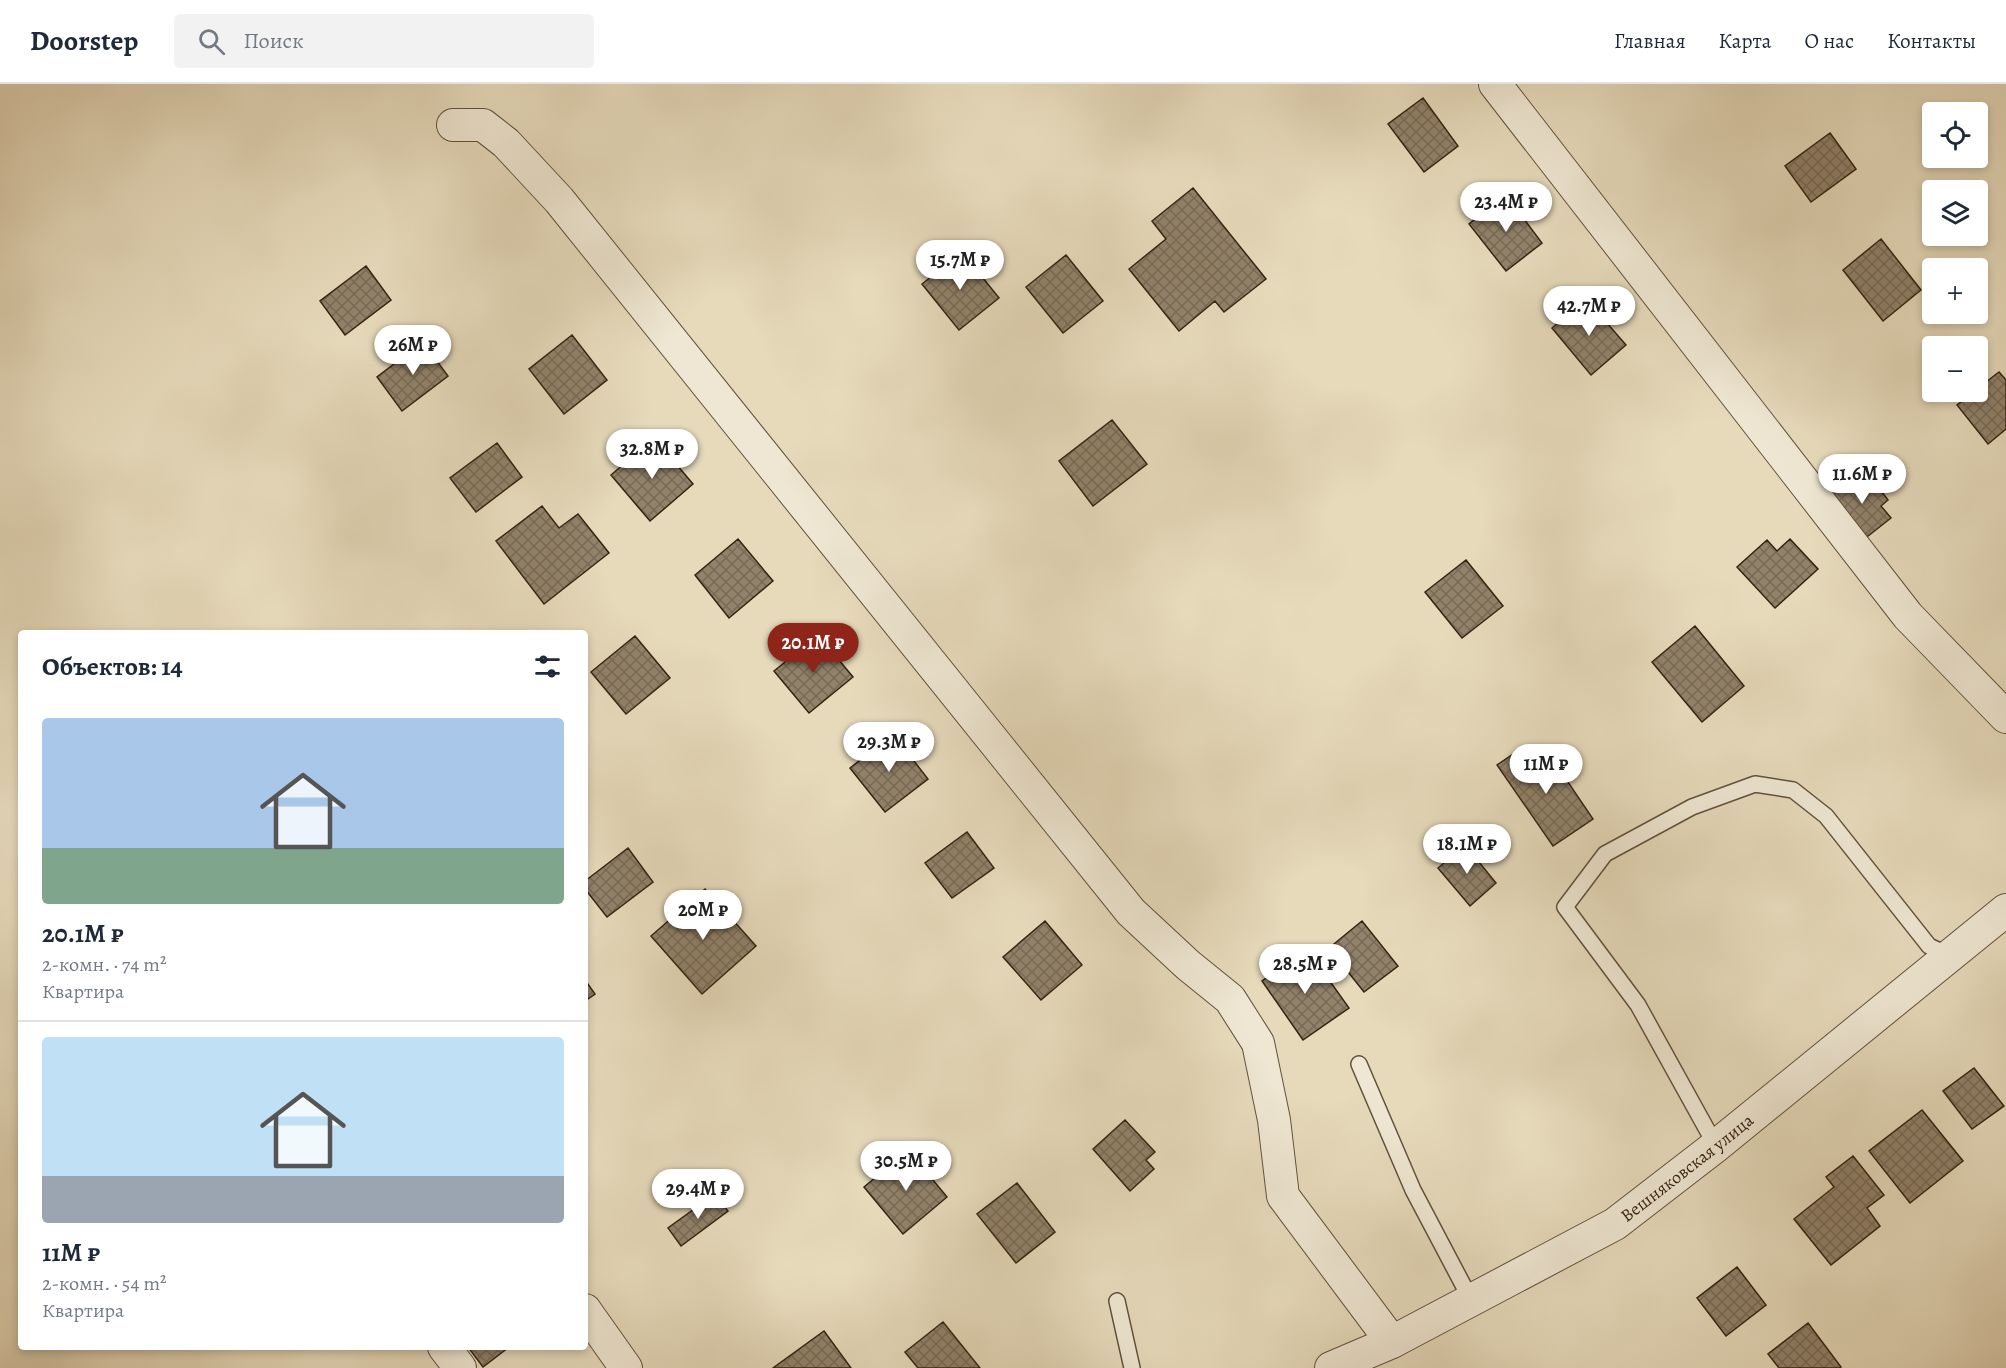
<!DOCTYPE html>
<html lang="ru">
<meta charset="utf-8">
<style>
body{margin:0;font-family:Alegreya,serif;background:#f2f2f3;color:#1f2937;height:100vh;display:flex;flex-direction:column;font-size:22px;white-space:nowrap}
*{box-sizing:border-box;margin:0}
p{font-size:20px;color:#747a83}
.icon{flex:none;width:33px;height:33px;fill:none;stroke:currentColor;stroke-width:2;stroke-linecap:round;stroke-linejoin:round}
.map{position:relative;flex:1;overflow:hidden}
.panel{position:absolute;left:18px;top:546px;width:570px;height:720px;display:flex;flex-direction:column;background:#fff;border-radius:6px;box-shadow:0 3px 9px #0003}
.panel>*{flex:none}
.buttons{position:absolute;left:1922px;top:18px;display:grid;gap:12px}
.buttons a{display:grid;place-items:center;width:66px;height:66px;border-radius:6px;background:#fff;box-shadow:0 3px 9px #0003;font-size:30px}
.price{position:absolute;translate:-50% -51px;padding:0 14px;border-radius:21px;background:#fff;color:#222;font-size:20px;line-height:39px;filter:drop-shadow(0 2px 3px #0008)}
.price::after{content:'';position:absolute;left:50%;top:36px;width:18px;height:14px;margin-left:-9px;background:inherit;clip-path:polygon(0 0,100% 0,50% 100%)}
.price.active{background:#8f2418;color:#fff}
ul{padding:0;list-style:none}
li{display:grid;align-content:center;gap:12px;height:318px;padding:0 24px}
li+li{border-top:2px solid #e0e1e3}
li span{display:grid;place-items:center;height:186px;border-radius:6px;color:#555}
li>.icon{margin-inline-start:auto}
span .icon{width:108px;height:108px;fill:#fffc;stroke-width:1}
li b{font-size:26px}
h2{display:flex;justify-content:space-between;align-items:center;height:72px;padding:0 24px;font-size:26px}
header{display:flex;align-items:center;gap:36px;box-sizing:border-box;height:84px;padding:0 30px;background:#fff;border-bottom:2px solid #e0e1e3}
header strong{font-size:28px}
nav{display:flex;gap:33px;margin-inline-start:auto;font-size:21px}
.search{width:420px;height:54px;background:#f2f2f3;display:flex;align-items:center;gap:15px;box-sizing:border-box;padding:0 21px;border-radius:6px;color:#747a83;font-size:22px}
.map>svg:first-child{display:block}
</style>
<header>
<strong>Doorstep</strong>
<div class="search"><svg class="icon" aria-label="search" viewBox="0 0 24 24"><circle cx="10" cy="10" r="6"/><path d="M15 15l6 6"/></svg>Поиск</div>
<nav><a>Главная</a><a>Карта</a><a>О нас</a><a>Контакты</a></nav>
</header>
<div class="map">
<svg width="2006" height="1284" viewBox="0 0 2006 1284">
<defs>
<pattern id="building-cross-hatch" width="8" height="8" patternUnits="userSpaceOnUse" patternTransform="scale(1.5)"><rect width="8" height="8" fill="#91826a"/><path d="M0 0l8 8M0 8l8-8" fill="none" stroke="#776a56"/></pattern>
</defs>
<rect width="100%" height="100%" fill="#e6dabb"/>
<filter id="stains"><feTurbulence type="fractalNoise" baseFrequency=".00333" numOctaves="4"/><feColorMatrix values="0 0 0 0 .2 0 0 0 0 .09 0 0 0 0 .02 0 0 0 .5 -.17"/></filter>
<radialGradient id="worn" r=".72"><stop offset=".6" stop-color="#630" stop-opacity="0"/><stop offset="1" stop-color="#630" stop-opacity=".3"/></radialGradient>
<path fill="url(#building-cross-hatch)" stroke="#352312" stroke-width="1.5" d="M1423,14L1458,62L1424,88L1388,40Z
M1830,49L1856,85L1811,118L1785,82Z
M1193,104L1266,195L1224,228L1215,217L1179,247L1129,185L1166,155L1152,137Z
M1506,111L1542,159L1506,187L1469,140Z
M1881,155L1921,206L1883,237L1843,186Z
M962,168L999,214L959,246L922,200Z
M1066,171L1103,217L1063,249L1026,203Z
M366,182L391,216L345,251L320,217Z
M1586,215L1626,261L1591,291L1552,244Z
M572,251L607,296L564,330L529,285Z
M423,258L448,292L402,327L377,293Z
M1999,288L2006,296V345L1988,360L1957,321L1974,308H1977V305Z
M1112,336L1147,380L1093,422L1059,377Z
M654,354L693,400L650,437L611,391Z
M497,359L522,393L476,428L450,394Z
M1865,386L1888,416L1881,422L1891,434L1863,456L1829,413Z
M542,422L559,444L578,430L609,469L544,520L496,457Z
M738,455L773,497L729,534L695,491Z
M1790,455L1818,485L1775,524L1737,483L1767,456L1777,467Z
M1466,476L1503,522L1462,554L1425,508Z
M1695,542L1744,602L1702,638L1652,578Z
M818,551L853,593L809,629L774,587Z
M635,552L670,594L626,630L591,588Z
M893,650L928,695L885,728L850,684Z
M1525,662L1536,679L1549,670L1593,735L1553,762L1497,681Z
M967,748L994,784L952,814L925,779Z
M1465,761L1496,799L1470,822L1438,784Z
M628,764L653,798L607,833L585,805V797Z
M705,805L756,862L702,910L651,852Z
M1045,837L1082,881L1041,916L1003,873Z
M1362,837L1398,882L1364,908L1329,864Z
M1307,865L1349,924L1303,956L1262,897Z
M585,896L595,910L585,917Z
M1974,984L2004,1022L1972,1045L1943,1007Z
M1922,1026L1963,1077L1910,1119L1869,1067Z
M1125,1036L1155,1068L1146,1076L1154,1085L1130,1107L1093,1065Z
M908,1066L947,1113L903,1150L864,1103Z
M1853,1072L1884,1111L1867,1124L1880,1142L1831,1181L1794,1135L1834,1103L1826,1093Z
M1017,1099L1055,1148L1016,1179L977,1130Z
M715,1110L728,1127L681,1162L668,1144Z
M1737,1183L1766,1221L1726,1252L1697,1214Z
M943,1238L980,1284H918L905,1268Z
M1808,1239L1841,1283L1839,1284H1779L1768,1270Z
M824,1247L851,1284H773Z
M468,1263H509L483,1283Z"/>
<g fill="none" stroke-linecap="round" stroke-linejoin="round">
<defs>
<path id="lane" d="M1359,980L1413,1106L1471,1216
M1716,1062L1638,921L1565,823L1605,770L1692,723L1755,700L1793,706L1826,732L1929,862L1950,872
M1117,1217L1132,1284"/>
<g id="street">
<path d="M1495,0L1908,532L2006,633"/>
<path d="M453,41H483L506,59L559,116L1131,828L1188,881L1230,915L1258,959L1274,1036L1283,1112L1392,1258"/>
<path d="M585,1226L626,1284"/>
<path d="M444,1263L460,1284"/>
<path id="s1" d="M1331,1284L1392,1258L1615,1140L1716,1062L2006,826"/>
</g>
</defs>
<use href="#lane" stroke="#61513c" stroke-width="18"/>
<use href="#street" stroke="#61513c" stroke-width="34"/>
<use href="#lane" stroke="#efe7d3" stroke-width="15"/>
<use href="#street" stroke="#efe7d3" stroke-width="32"/>
</g>
<g text-anchor="middle" stroke-width="5" stroke-linejoin="round" paint-order="stroke">
<g font-size="18" fill="#352312" stroke="#efe7d3">
<text dy="6" stroke="none"><textPath href="#s1" startOffset="410">Вешняковская улица</textPath></text>
</g>
</g>
<rect width="100%" height="100%" filter="url(#stains)"/>
<rect width="100%" height="100%" fill="url(#worn)"/>
</svg>
<div class="buttons">
<a><svg class="icon" aria-label="locate" viewBox="0 0 24 24"><circle cx="12" cy="12" r="6"/><path d="M12 2v4M12 18v4M2 12h4M18 12h4"/></svg></a>
<a><svg class="icon" aria-label="layers" viewBox="0 0 24 24"><path d="M12 4l9 5-9 5-9-5zM3 14l9 5 9-5"/></svg></a>
<a>+</a>
<a>−</a>
</div>
<b class="price" style="left:1506px;top:149px">23.4M ₽</b>
<b class="price" style="left:960px;top:207px">15.7M ₽</b>
<b class="price" style="left:1589px;top:253px">42.7M ₽</b>
<b class="price" style="left:413px;top:292px">26M ₽</b>
<b class="price" style="left:652px;top:396px">32.8M ₽</b>
<b class="price" style="left:1862px;top:421px">11.6M ₽</b>
<b class="price active" style="left:813px;top:590px">20.1M ₽</b>
<b class="price" style="left:889px;top:689px">29.3M ₽</b>
<b class="price" style="left:1546px;top:711px">11M ₽</b>
<b class="price" style="left:1467px;top:791px">18.1M ₽</b>
<b class="price" style="left:703px;top:857px">20M ₽</b>
<b class="price" style="left:1305px;top:911px">28.5M ₽</b>
<b class="price" style="left:906px;top:1108px">30.5M ₽</b>
<b class="price" style="left:698px;top:1136px">29.4M ₽</b>
<section class="panel">
<h2>Объектов: 14<svg class="icon" aria-label="filters" viewBox="0 0 24 24"><path d="M4 7h16M4 17h16"/><circle cx="9" cy="7" r="2"/><circle cx="15" cy="17" r="2"/></svg></h2>
<ul>
<li><span style="background:linear-gradient(#a9c7e8 70%,#7fa58c 0)"><svg class="icon" aria-label="home" viewBox="0 0 24 24"><path d="M3 11l9-7 9 7M6 9v11h12V9"/></svg></span><div><b>20.1M ₽</b><p>2-комн. · 74 m²</p><p>Квартира</p></div></li>
<li><span style="background:linear-gradient(#bfe0f5 75%,#9aa5b1 0)"><svg class="icon" aria-label="home" viewBox="0 0 24 24"><path d="M3 11l9-7 9 7M6 9v11h12V9"/></svg></span><div><b>11M ₽</b><p>2-комн. · 54 m²</p><p>Квартира</p></div></li>
</ul>
</section>
</div>
